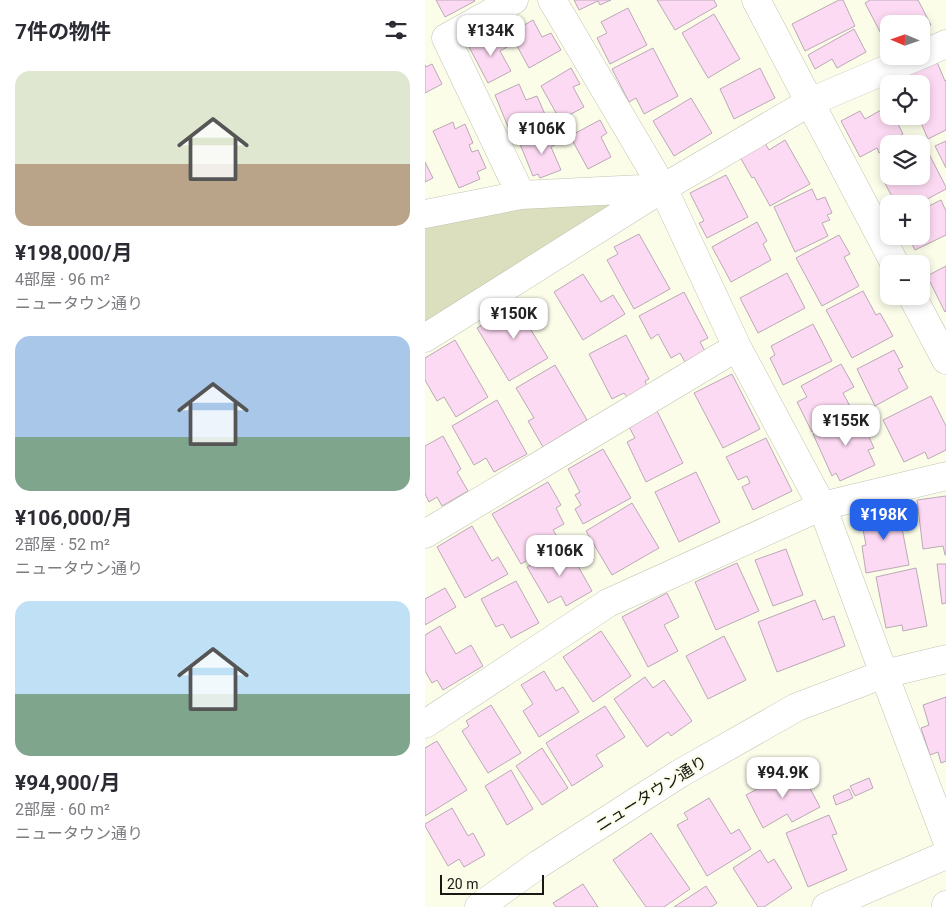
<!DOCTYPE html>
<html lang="ja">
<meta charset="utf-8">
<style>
body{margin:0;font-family:Roboto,"Noto Sans JP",sans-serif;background:#f7f7f7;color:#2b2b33;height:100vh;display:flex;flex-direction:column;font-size:19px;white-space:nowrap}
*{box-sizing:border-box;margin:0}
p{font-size:16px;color:#7c7c81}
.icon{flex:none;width:28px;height:28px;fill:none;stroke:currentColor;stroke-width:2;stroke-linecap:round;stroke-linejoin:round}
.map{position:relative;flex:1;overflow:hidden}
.drawer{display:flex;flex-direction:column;background:#fff;width:425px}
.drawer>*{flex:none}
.needle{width:32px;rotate:272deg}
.buttons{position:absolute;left:455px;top:15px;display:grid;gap:10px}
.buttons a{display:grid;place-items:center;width:50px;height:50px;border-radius:10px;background:#fff;box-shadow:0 2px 8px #0003;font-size:25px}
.scale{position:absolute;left:15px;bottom:12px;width:104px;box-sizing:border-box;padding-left:5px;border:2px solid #181912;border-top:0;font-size:14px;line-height:18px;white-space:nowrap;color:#181912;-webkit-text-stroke:4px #fbfde9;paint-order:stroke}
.price{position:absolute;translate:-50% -42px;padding:0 11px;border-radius:10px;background:#fff;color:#222;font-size:16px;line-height:32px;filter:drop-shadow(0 1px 2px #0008)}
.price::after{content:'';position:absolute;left:50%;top:30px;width:15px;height:11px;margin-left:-8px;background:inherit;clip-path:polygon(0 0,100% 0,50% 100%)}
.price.on{background:#2563eb;color:#fff}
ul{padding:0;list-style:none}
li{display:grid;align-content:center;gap:10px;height:265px;padding:0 15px}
li span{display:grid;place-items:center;height:155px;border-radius:15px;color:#555}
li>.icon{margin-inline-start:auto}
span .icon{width:90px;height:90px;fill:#fffc;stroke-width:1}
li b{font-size:21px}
h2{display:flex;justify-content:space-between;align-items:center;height:60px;padding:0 15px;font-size:21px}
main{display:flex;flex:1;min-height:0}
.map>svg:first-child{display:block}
</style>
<main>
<section class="drawer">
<h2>7件の物件<svg class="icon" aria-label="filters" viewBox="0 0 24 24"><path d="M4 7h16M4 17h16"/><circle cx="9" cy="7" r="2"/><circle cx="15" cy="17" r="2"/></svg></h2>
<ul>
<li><span style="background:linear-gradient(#dfe7d0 60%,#b9a48a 0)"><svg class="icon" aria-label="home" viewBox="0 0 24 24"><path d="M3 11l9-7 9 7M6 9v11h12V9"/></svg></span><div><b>¥198,000/月</b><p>4部屋 · 96 m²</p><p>ニュータウン通り</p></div></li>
<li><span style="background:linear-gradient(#a9c7e8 65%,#7fa58c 0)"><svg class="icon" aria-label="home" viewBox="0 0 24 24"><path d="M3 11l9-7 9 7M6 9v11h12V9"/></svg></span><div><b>¥106,000/月</b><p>2部屋 · 52 m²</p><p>ニュータウン通り</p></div></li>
<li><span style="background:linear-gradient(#bfe0f5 60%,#7fa58c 0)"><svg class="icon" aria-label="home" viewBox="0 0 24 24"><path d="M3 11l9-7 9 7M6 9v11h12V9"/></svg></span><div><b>¥94,900/月</b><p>2部屋 · 60 m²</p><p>ニュータウン通り</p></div></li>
</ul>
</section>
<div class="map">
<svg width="521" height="907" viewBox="0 0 521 907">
<rect width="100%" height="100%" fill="#fbfde9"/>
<path fill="#dbdfbe" d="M156,196L201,198L0,327V228Z"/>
<path fill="#fddaf3" stroke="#baa9b6" d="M11,0H49L50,1L20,17Z
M149,0H186L175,5L173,1L154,10Z
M232,0H289L292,6L250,30Z
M414,0H418L430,26L380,51L367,24Z
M445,0H493L506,25L496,30V24H464L463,47L440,3Z
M203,8L222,45L185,64L172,38L182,33L176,22Z
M289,14L315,59L283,78L257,33Z
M108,20L117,37L126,33L136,50L104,68L85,33Z
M429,29L441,52L412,68L407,59L390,69L383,55Z
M76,31L84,46L75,51L86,71L63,83L44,47Z
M228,48L253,96L219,114L211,98L204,102L187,69Z
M512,62L520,81L521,80V130L503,139L493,116H496V84H478L475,79Z
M7,64L17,84L0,93V65L1,67Z
M146,68L155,84L148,87L159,107L135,120L116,86Z
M335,68L350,98L309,119L295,89Z
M94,84L101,100L112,96L122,119L86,134L70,95Z
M266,98L287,133L249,156L228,121Z
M456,110L459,115L464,112V116H469L478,134L464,142L465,144H464V148L454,153L452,148L435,157L416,121L435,111L440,119Z
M175,120L182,133L176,137L186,157L163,169L145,136Z
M28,122L30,129L40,124L48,143L44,145L47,152L53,150L61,168L52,172L55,179L34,188L8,131Z
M128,130L133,143L126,147L136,170L115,178L113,174L108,176L95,144Z
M360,140L385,184L345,206L329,177L327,178L315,157L340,143L344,150Z
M521,141V168L510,146Z
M503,152L521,187V189L493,204H471L456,176L464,172V176H496V155Z
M0,162L8,178L0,182Z
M301,175L323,217L282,238L274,223L279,221L265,193Z
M387,189L392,200L400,197L407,213L402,215L405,220L397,223L403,236L370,252L349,207Z
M516,200L521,211V235L490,250L483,236H496V210Z
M332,222L342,241L338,244L346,260L306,282L287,247Z
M214,234L245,289L209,309L182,260L193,254L189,247Z
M414,235L425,254L419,257L434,286L397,306L371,258Z
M521,266V311L520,312L502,276Z
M362,273L380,308L333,333L315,298Z
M158,274L176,302L188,295L200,314L158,340L129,292Z
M438,291L451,315L455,313L468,336L427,358L401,310Z
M259,292L283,338L275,342L280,351L260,362L255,353L246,358L233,334L226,339L214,316Z
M100,299L112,320L103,325L123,358L84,381L52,328Z
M388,324L407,361L358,385L345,358L350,355L346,346Z
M201,335L224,379L220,381L222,386L202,397L199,393L187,399L164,354Z
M30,340L63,397L31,417L19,397L12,401L0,380V358Z
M469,350L478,367L473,369L483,388L450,406L432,369Z
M416,364L429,387L418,393L427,410L387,432L372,402L382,397L376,386Z
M130,365L162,420L118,447L103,421L109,418L91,388Z
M307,374L335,429L298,448L269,393Z
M506,396L521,426V450L503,459L500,452L479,462L458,420Z
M72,400L102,454L69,472L61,458L49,465L27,426Z
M232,411L258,463L221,482L202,442L210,438L203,425Z
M433,413L449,448L443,450L450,465L415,481L411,473L407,476L388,434Z
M18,436L36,469L32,472L43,491L17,506L12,497L4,502L0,494V446Z
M341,438L367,491L328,510L317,487L325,483L322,476L313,480L301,457Z
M178,449L206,498L158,524L150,509L156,505L150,495L155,492L143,469Z
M271,472L295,522L254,542L230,492Z
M123,482L136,505L131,508L139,524L128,530L135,541L96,564L67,514Z
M521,496V555H520L518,546L498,549L492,500Z
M207,503L234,548L187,575L161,531Z
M473,507L484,565L441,573L437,546L441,545L435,514Z
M47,526L67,561L73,557L83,574L40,598L12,547Z
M141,545L167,591L141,606L136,596L123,603L102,567Z
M361,549L378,595L348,606L330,560Z
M312,563L334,611L291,630L270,582Z
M512,564H521V603L517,604Z
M491,568L502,626L478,631L477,625L461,628L451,577Z
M91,581L114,623L86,638L78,624L71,627L56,599Z
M20,588L31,607L0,625V599Z
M242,593L254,617L239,625L253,651L223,667L197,617Z
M390,600L398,620L409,616L420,646L352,672L333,622Z
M15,626L31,654L46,645L58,666L18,690L12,680L7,683L0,671V635Z
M176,631L206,676L168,702L138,657Z
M299,636L321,680L283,699L261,656Z
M119,671L131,691L138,687L154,712L114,737L98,711L108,704L96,685Z
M220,677L228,688L239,680L267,721L246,736L243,732L222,747L189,699Z
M521,697V761L516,763L513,752L505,755L496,728L504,725L498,705Z
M66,705L96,753L63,773L37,731L44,726L41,721Z
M180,706L200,737L171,755L178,766L147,786L121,743Z
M12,741L42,790L0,816V748Z
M117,748L143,788L117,805L91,766Z
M365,766L376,784L381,781L395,807L367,822L362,814L338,828L321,795L357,776L355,772Z
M86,770L108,809L82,825L60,786Z
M444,778L448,788L430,796L425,786Z
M424,789L428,798L411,805L408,796Z
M284,798L306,834L314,829L326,849L282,876L252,825L263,819L259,813Z
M27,808L43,836L48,833L60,855L39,867L34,859L23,866L0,826V824Z
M404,815L412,834L407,835L422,870L383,887L361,833Z
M226,833L265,889L239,907H221L188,860Z
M335,850L343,863L349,859L367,888L339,907H333L308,868Z
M158,884L173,907H131L128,903Z
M281,886L292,903L286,907H249Z"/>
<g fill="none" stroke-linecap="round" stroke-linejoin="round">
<defs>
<path id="minor" d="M89,0L21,38L96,195
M127,0L238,188L312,347L397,506L459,674L521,838
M331,0L470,264
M496,55L521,44
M0,214L96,195L236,188
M487,296L521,360
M0,338L238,188L385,102L493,56
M0,534L312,347
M0,724L183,603L397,506L521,476
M54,907L114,864L254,774L372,707L459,674L521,659
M401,907L407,904L521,855
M521,907V905"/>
</defs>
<use href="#minor" stroke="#c2c4b1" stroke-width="29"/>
<use href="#minor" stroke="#fff" stroke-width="28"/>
</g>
<g text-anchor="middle" stroke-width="4" stroke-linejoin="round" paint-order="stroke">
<g font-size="16" fill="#181912" stroke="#fbfde9">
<text transform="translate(226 793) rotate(-32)" y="6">ニュータウン通り</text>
</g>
</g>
</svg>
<div class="buttons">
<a><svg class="needle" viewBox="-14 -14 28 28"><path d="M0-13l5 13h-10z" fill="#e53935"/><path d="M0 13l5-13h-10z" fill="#7c7c81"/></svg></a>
<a><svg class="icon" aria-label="locate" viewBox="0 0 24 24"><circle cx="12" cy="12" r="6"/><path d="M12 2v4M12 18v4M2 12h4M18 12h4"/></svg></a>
<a><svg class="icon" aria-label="layers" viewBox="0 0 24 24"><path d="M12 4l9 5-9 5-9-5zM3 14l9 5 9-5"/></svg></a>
<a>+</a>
<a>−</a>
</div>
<div class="scale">20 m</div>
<b class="price" style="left:66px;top:57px">¥134K</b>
<b class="price" style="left:117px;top:155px">¥106K</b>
<b class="price" style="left:89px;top:340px">¥150K</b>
<b class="price" style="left:421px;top:447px">¥155K</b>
<b class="price on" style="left:459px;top:541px">¥198K</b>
<b class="price" style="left:135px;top:577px">¥106K</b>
<b class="price" style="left:358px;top:799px">¥94.9K</b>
</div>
</main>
